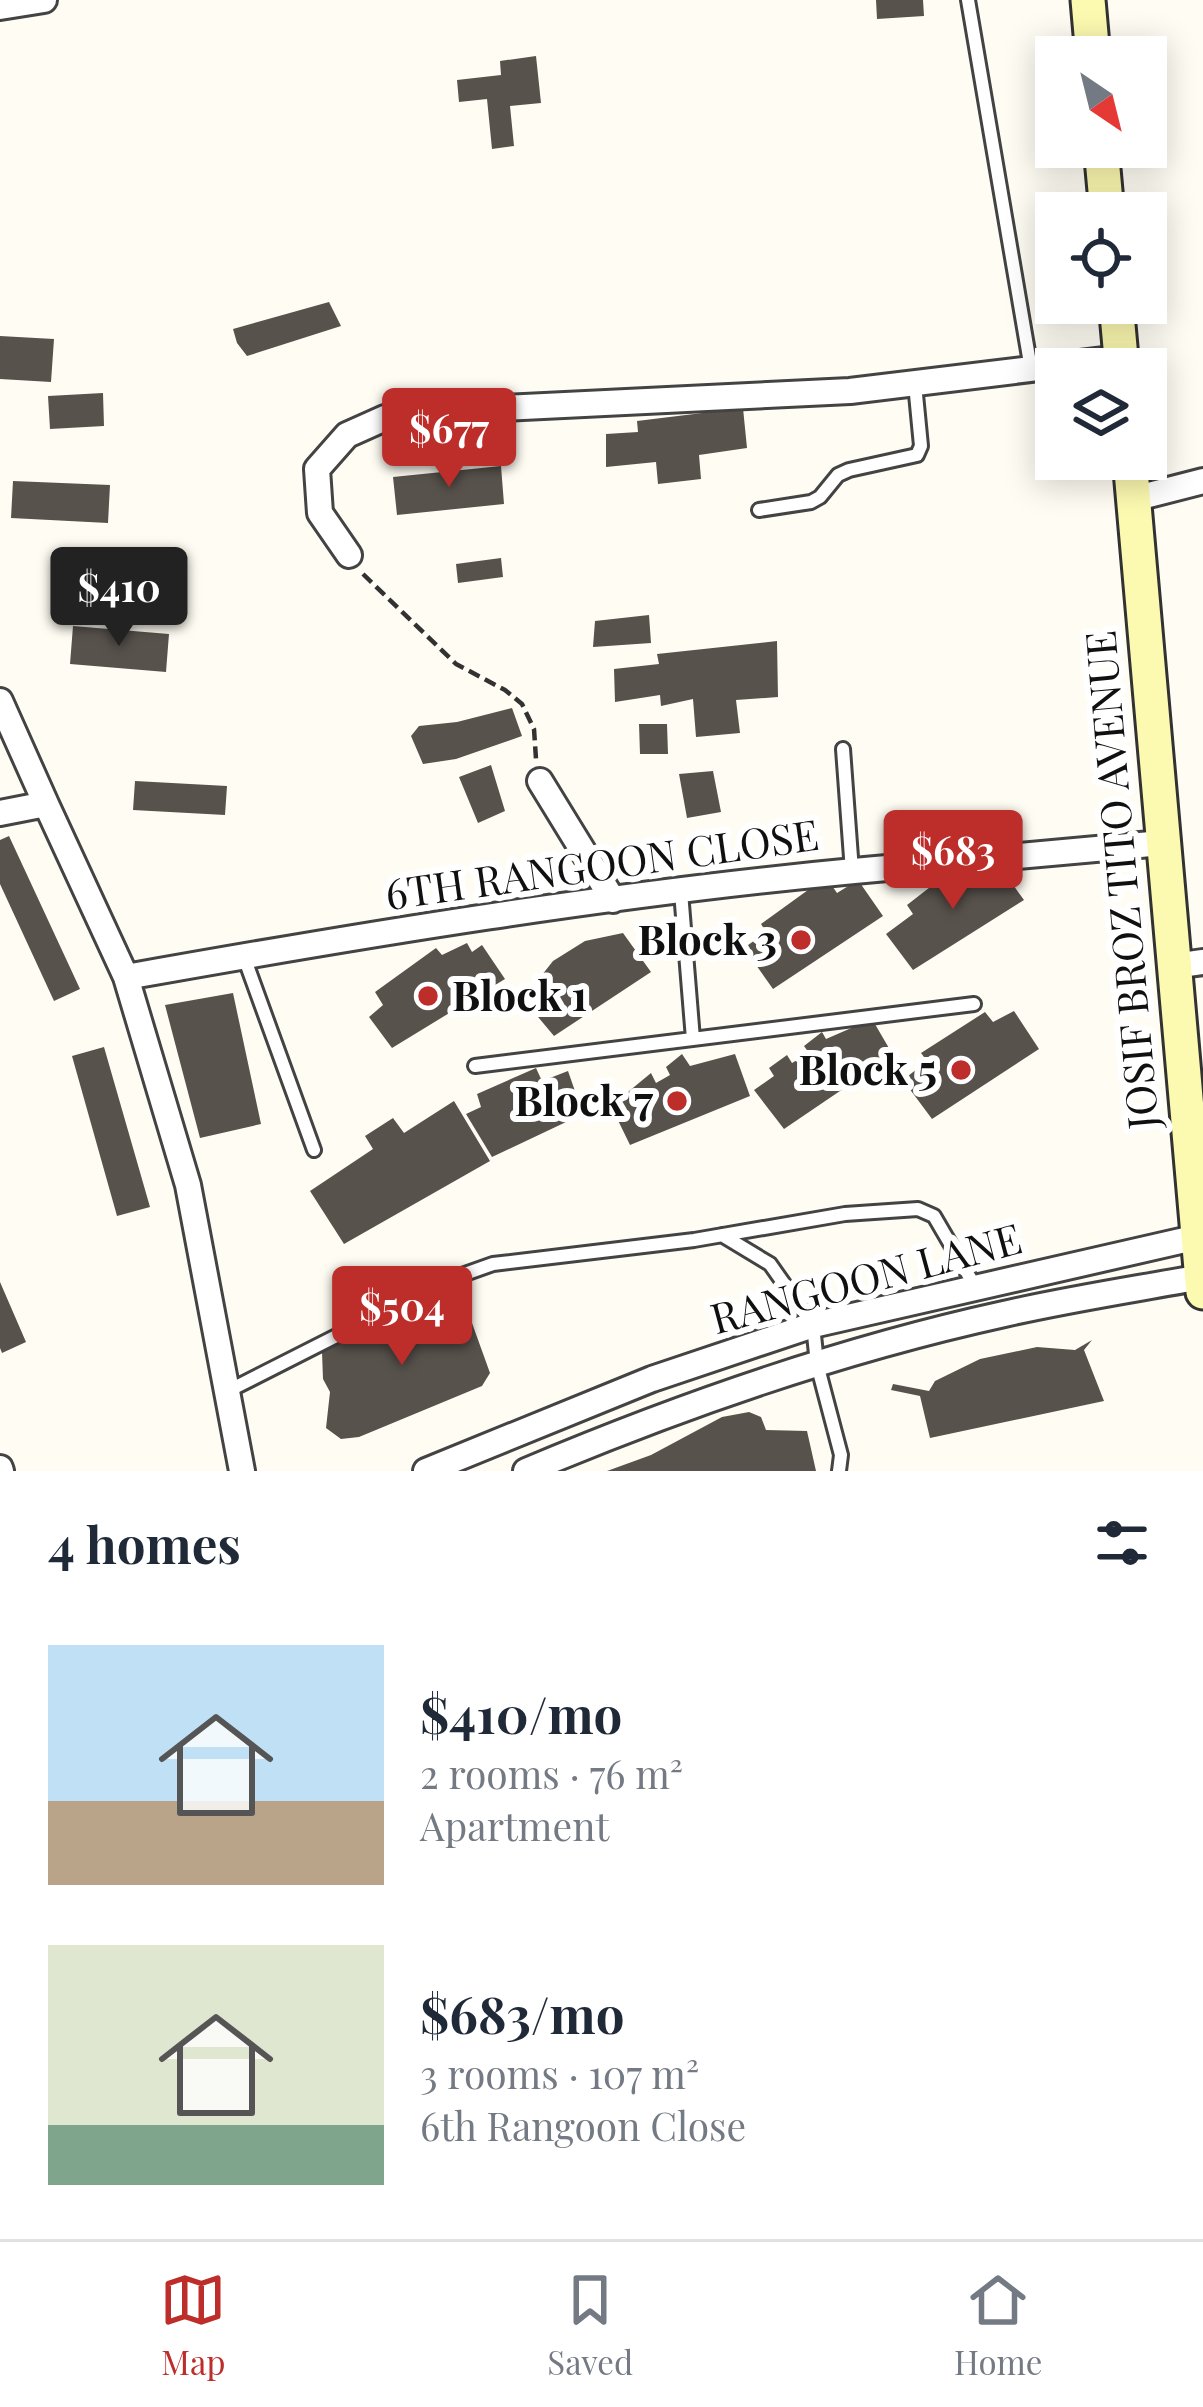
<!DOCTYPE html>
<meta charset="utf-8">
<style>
body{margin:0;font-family:"Playfair Display",serif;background:#f6f6f7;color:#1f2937;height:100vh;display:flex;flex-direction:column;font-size:45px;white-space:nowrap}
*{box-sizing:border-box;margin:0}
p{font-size:39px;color:#747a83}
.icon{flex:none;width:66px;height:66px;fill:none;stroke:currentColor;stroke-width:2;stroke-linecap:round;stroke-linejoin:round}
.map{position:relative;height:1471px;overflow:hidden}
.side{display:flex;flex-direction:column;background:#fff;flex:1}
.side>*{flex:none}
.needle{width:78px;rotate:145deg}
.fabs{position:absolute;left:1035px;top:36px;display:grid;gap:24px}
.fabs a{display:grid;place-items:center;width:132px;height:132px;border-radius:0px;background:#fff;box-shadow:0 6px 30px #0003;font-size:60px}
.price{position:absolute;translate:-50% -102px;padding:0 27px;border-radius:12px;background:#bd2e2b;color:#fff;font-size:39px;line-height:78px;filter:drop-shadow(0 3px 6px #0008)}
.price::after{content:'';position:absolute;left:50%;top:72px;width:36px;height:27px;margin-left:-18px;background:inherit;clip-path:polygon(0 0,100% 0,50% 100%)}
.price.current{background:#222;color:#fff}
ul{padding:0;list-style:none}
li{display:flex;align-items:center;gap:36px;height:300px;padding:0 48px}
li span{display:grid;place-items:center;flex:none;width:336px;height:240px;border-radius:0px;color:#555}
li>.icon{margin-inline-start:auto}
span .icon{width:144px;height:144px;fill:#fffc;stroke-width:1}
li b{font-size:51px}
h2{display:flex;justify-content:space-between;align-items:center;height:144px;padding:0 48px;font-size:51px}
.dock{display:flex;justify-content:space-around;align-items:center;height:168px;border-top:3px solid #e0e1e3;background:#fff;font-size:33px;color:#747a83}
.dock a{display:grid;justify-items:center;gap:6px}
.dock .current{color:#bd2e2b}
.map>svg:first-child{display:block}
</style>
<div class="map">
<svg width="1203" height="1471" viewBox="0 0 1203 1471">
<rect width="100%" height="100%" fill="#fffdf3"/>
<path fill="#58524c" d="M876,0H923L924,16L877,19Z
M536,56L541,103L510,106L514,146L492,149L487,99L459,102L457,80L501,75L500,61Z
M329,302L341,326L247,356L237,343L233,329Z
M0,336L54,339L51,382L0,379Z
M103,393L104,426L50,429L48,396Z
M743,408L747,448L699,455L701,479L658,484L656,462L606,467V434L638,432L637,421Z
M501,466L504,504L397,515L393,477Z
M13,481L110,485L108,523L11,518Z
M501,558L503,577L458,583L456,564Z
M649,615L651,643L593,647L595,621Z
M73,626L169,634L166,672L70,664Z
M777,641L778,697L736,700L740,733L696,737L693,699L661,706L660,695L615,702L614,669L659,664L657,654Z
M512,708L522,736L456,759L423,764L411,736L419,726L457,722Z
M639,724H667L668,754H640Z
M491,765L505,811L478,823L459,777Z
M713,771L721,812L687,818L679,774Z
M135,781L227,786L225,815L133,810Z
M9,836L80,989L54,1001L0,884V840Z
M995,860L1024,900L913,970L886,934L913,914L907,905L961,863L971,875Z
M826,877L837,893L858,880L883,916L773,989L744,948L766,932L761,924Z
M623,933L651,972L554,1036L523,999L553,961L585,941Z
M467,943L472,952L482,945L505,979L392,1048L369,1017L383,1005L375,992L436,948L442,955Z
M233,993L261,1124L200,1138L165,1005Z
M1014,1011L1039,1049L932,1119L903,1080L927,1061L921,1053L985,1012L993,1022Z
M872,1019L893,1055L784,1129L754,1090L774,1076L769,1068L787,1055L792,1063L809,1053L804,1046L822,1032L826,1039Z
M104,1047L150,1207L117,1216L72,1056Z
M682,1054L690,1066L735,1054L750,1096L630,1145L611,1106L651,1073L656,1083L670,1075L666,1067Z
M536,1068L542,1081L568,1071L583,1114L492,1157L466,1114L481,1107L477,1094Z
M454,1101L490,1161L344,1244L310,1191L373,1149L365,1136L393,1118L404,1133Z
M0,1282L26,1342L2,1353L0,1348Z
M463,1298L490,1373L482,1386L359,1437L341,1439L326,1428L330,1392L323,1379L322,1352L414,1308Z
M1092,1340L1084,1350L1104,1401L930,1438L920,1396L891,1390L893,1384L929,1391L935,1381L980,1359L1037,1347L1075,1350Z
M749,1412L761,1417L766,1430L807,1431L816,1471H607L651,1455L722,1417Z"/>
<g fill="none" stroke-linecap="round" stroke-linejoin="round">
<defs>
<path id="lane" d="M968,0L1031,369
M759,510L811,502L820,497L838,475L849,470L917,455L921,446L915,384
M843,749L852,871
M681,892L693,1039
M244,957L314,1150
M475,1066L974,1004
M722,1235L770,1264L813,1325L817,1364L841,1455L839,1471
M226,1392L445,1281L493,1264L694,1240L845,1214L918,1209L934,1216L976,1288"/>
<path id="street" d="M0,7L44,0
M1133,499L1203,481
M349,555L320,513L317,469L347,435L385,418L464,410L850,391L1121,358
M0,701L46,804
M540,781L613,900
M0,813L46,804L126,977L188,1185L242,1471
M1174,966L1203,962
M126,977C367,934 610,894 854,871C957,861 1059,853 1162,843
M0,1468L1,1471
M426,1471L652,1379L813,1325L1198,1237
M526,1471C680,1406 840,1350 1004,1314C1069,1299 1136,1289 1201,1277"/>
<path id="secondary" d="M1088,0L1093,57
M1101,147L1107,213
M1116,303L1122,369
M1130,459L1203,1292"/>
</defs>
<use href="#lane" stroke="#434343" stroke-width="18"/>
<use href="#street" stroke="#434343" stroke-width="30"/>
<use href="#secondary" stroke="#323232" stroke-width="39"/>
<path stroke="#323232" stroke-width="4.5" stroke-dasharray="12 6" stroke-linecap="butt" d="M363,574L456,664L505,690L522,704L534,729L536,759"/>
<use href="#lane" stroke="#fff" stroke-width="12"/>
<use href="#street" stroke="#fff" stroke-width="24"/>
<use href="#secondary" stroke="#fcf9b0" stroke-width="33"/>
</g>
<g fill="#bd2e2b" stroke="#fff" stroke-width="4.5">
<circle cx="801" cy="940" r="12"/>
<circle cx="428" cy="996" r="12"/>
<circle cx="961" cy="1070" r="12"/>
<circle cx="677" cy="1101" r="12"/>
</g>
<g text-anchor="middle" stroke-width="12" stroke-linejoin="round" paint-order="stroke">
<g font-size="42" fill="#101010" stroke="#fff">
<text transform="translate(602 865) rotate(-8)" y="15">6TH RANGOON CLOSE</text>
<text transform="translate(1122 880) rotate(-95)" y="15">JOSIF BROZ TITO AVENUE</text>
<text transform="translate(866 1279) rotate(-15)" y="15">RANGOON LANE</text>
</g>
<g font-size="42" font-weight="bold" fill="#101010" stroke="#fff" text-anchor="end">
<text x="777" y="955">Block 3</text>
<text x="452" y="1011" text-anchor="start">Block 1</text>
<text x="937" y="1085">Block 5</text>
<text x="653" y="1116">Block 7</text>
</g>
</g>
</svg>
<div class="fabs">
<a><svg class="needle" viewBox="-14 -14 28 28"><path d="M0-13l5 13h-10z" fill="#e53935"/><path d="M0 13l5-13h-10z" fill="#747a83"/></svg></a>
<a><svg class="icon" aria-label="locate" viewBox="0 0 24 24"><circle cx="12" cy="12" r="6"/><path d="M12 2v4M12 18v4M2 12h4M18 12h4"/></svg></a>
<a><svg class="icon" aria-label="layers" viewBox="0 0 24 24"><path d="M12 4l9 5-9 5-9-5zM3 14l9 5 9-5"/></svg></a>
</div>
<b class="price" style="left:449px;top:490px">$677</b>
<b class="price current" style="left:119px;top:649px">$410</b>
<b class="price" style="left:953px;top:912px">$683</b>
<b class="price" style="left:402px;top:1368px">$504</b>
</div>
<section class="side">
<h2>4 homes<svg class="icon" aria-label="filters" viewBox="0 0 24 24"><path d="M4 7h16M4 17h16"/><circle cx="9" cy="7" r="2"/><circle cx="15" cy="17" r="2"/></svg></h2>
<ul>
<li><span style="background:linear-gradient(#bfe0f5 65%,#b9a48a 0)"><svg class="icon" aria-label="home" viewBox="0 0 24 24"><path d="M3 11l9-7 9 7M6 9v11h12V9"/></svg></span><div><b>$410/mo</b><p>2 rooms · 76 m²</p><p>Apartment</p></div></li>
<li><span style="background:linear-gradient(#dfe7d0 75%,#7fa58c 0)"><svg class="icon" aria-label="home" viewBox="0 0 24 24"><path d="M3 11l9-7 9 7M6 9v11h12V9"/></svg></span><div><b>$683/mo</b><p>3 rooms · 107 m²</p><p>6th Rangoon Close</p></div></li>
</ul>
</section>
<nav class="dock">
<a class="current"><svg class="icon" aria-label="map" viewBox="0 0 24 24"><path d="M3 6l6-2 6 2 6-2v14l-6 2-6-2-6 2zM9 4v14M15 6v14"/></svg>Map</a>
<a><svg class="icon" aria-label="saved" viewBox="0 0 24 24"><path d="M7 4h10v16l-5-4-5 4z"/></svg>Saved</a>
<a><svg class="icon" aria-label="home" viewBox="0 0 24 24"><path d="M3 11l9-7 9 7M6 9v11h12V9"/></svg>Home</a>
</nav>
